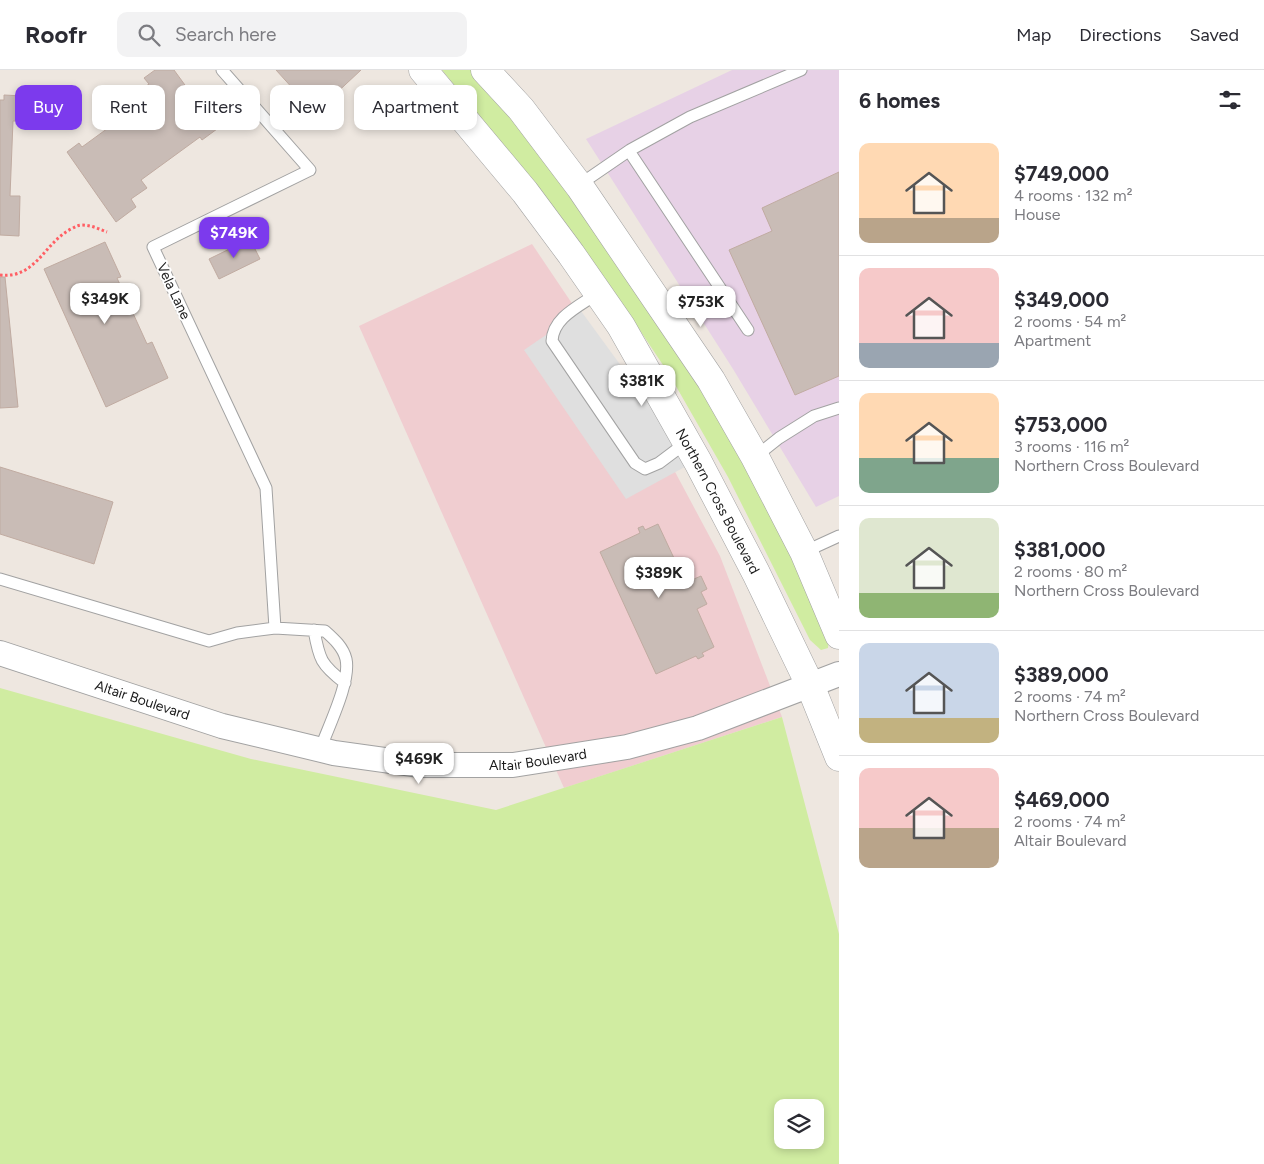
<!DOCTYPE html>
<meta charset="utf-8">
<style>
body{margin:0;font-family:Figtree,sans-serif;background:#f2f2f3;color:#2b2b33;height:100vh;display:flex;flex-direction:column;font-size:19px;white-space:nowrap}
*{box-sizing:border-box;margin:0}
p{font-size:16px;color:#7c7c81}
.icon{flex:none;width:28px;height:28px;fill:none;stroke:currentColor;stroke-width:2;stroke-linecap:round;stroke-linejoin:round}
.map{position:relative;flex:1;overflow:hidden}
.sheet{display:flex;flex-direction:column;background:#fff;width:425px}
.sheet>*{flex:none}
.guide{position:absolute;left:15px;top:15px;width:475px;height:45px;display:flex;gap:10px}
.buttons{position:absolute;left:774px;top:1029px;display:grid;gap:10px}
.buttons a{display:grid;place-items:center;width:50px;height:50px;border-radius:10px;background:#fff;box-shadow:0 2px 8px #0003;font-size:25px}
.price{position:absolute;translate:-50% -42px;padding:0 11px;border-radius:10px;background:#fff;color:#222;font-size:16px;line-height:32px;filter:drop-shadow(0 1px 2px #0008)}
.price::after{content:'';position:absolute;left:50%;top:30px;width:15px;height:11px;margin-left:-8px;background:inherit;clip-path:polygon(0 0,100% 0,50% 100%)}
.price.active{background:#7c3aed;color:#fff}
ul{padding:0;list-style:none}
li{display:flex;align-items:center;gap:15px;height:125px;padding:0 20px}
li+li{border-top:1px solid #e1e1e2}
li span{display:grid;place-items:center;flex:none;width:140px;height:100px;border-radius:10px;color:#555}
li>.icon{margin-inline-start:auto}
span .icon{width:60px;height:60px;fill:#fffc;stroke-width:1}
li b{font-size:21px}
h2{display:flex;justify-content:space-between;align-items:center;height:60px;padding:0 20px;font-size:21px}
.tag{padding:0 18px;border-radius:10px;background:#fff;box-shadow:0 2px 8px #0003;font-size:18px;line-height:45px}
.tag.active{background:#7c3aed;color:#fff}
header{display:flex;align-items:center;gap:30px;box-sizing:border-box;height:70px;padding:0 25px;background:#fff;border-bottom:1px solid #e1e1e2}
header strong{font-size:24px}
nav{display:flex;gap:28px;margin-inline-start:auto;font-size:18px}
.search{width:350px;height:45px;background:#f2f2f3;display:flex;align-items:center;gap:12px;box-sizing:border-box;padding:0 18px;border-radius:10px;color:#7c7c81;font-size:19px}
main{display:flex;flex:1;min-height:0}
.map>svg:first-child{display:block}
</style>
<header>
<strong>Roofr</strong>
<div class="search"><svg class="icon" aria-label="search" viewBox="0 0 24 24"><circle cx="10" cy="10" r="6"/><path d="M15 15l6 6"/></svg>Search here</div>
<nav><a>Map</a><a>Directions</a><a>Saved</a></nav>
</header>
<main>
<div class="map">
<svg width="839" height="1094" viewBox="0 0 839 1094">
<rect width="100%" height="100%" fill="#eee7e0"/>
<path fill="#f0cdd0" d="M532,174L635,327L720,486L782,647L564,718L359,256Z"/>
<path fill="#e7d1e6" d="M732,0H839V426L816,437L733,299L586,69Z"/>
<path fill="#d0eca1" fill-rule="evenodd" d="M442,0H473L628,197L746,390L829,564L828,578L821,580L810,570L728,407L669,304L609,214L549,132Z
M0,618L251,689L496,740L782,647L839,864V1094H0ZM782,1038H815V1070H782Z"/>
<path fill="#dfdfdf" d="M581,241L692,393L626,429L524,280Z"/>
<path fill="#c9bcb6" stroke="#c0aba1" d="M155,0H174L217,59L202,70L200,67L141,110L147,118L131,129L136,137L116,152L67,82L79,73L82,77L126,45L124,42L139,31L134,25L149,14L144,8Z
M276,0H361L315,43Z
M4,25L23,26L22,51H13L10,126H20L19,166L0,165V30H4Z
M839,102V306L795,325L729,180L772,161L762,138Z
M250,169L260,189L219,209L209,189Z
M105,172L121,207L117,208L147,274L152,272L168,308L106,337L44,199Z
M0,207H5L18,337L0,338Z
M0,397L113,432L94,494L0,464Z
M658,454L680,501L688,497L694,509L701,506L707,519L701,522L707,534L697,539L714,577L702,583L704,586L698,589L696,586L656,604L600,482L640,463L638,458L643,456L645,460Z"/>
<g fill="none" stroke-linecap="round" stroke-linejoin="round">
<defs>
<path id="service" d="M222,0L310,100L153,177L266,418L275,558
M629,81L748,260
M579,115L630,80L690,47L801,0
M598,223C580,236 553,247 552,271L635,393L645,399L659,393L687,372
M755,387L779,368L814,346L839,338
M804,482L839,466
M0,509L209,571L237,563L275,558L325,561C334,569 343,577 346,589C351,612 328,657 320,680
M314,560C319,589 321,595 345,613"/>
<g id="minor">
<path id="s1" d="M0,583L222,656L334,683L420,695H513L627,677L698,658L839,604"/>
</g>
<g id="tertiary">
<path id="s2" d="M423,0L525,122L571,184L621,256L698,392L756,503L810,615L839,687"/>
<path d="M485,0L521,39L580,117L711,310L755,387L804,482L839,565"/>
</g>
</defs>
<use href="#service" stroke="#a2a2a2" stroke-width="13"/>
<use href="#minor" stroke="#a2a2a2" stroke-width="26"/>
<use href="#tertiary" stroke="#a2a2a2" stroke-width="29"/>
<path stroke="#ff5f64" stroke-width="3" stroke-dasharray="2.5 2.5" stroke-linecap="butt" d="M0,205C36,209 44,173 71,159C75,157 78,155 82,155C91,155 99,159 107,162"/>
<use href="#service" stroke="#fff" stroke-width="11"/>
<use href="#minor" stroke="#fff" stroke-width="24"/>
<use href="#tertiary" stroke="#fff" stroke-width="28"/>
</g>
<g text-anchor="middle" stroke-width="4" stroke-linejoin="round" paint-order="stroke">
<g font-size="14" fill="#1b1b1b" stroke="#fff">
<text transform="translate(174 221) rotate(65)" y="5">Vela Lane</text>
<text dy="5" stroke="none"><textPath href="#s2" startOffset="524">Northern Cross Boulevard</textPath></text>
<text dy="5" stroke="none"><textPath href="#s1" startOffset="150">Altair Boulevard</textPath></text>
<text dy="5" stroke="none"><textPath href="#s1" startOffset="554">Altair Boulevard</textPath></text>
</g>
</g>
</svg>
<div class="buttons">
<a><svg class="icon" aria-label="layers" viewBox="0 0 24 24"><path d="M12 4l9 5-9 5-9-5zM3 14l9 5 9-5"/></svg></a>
</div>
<b class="price active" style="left:234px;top:189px">$749K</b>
<b class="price" style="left:105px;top:255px">$349K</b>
<b class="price" style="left:701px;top:258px">$753K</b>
<b class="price" style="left:642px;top:337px">$381K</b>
<b class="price" style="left:659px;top:529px">$389K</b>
<b class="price" style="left:419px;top:715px">$469K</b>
<div class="guide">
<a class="tag active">Buy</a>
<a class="tag">Rent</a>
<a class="tag">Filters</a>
<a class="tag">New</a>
<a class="tag">Apartment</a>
</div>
</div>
<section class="sheet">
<h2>6 homes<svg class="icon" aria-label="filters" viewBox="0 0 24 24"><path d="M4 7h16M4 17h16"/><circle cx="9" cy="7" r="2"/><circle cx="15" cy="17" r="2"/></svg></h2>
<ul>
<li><span style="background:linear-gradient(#ffd9b3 75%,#b9a48a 0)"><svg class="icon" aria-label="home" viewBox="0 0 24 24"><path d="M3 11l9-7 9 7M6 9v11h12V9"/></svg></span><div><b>$749,000</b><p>4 rooms · 132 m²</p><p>House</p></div></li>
<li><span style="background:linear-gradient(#f6c9c9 75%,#9aa5b1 0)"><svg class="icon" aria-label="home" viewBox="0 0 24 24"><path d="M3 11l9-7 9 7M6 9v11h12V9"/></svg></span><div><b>$349,000</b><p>2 rooms · 54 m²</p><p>Apartment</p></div></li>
<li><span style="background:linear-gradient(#ffd9b3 65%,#7fa58c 0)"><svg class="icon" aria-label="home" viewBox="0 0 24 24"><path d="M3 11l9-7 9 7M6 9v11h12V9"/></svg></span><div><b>$753,000</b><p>3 rooms · 116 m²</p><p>Northern Cross Boulevard</p></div></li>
<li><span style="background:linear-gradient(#dfe7d0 75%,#8fb573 0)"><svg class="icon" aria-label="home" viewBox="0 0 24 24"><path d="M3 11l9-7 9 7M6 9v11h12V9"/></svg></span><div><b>$381,000</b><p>2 rooms · 80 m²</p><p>Northern Cross Boulevard</p></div></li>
<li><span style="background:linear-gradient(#c9d6e8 75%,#c2b280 0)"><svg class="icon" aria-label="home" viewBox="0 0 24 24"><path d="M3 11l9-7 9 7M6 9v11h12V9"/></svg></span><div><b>$389,000</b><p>2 rooms · 74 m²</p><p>Northern Cross Boulevard</p></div></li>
<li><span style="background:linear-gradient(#f6c9c9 60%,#b9a48a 0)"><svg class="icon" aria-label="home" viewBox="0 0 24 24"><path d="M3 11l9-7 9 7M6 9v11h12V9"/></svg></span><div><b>$469,000</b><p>2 rooms · 74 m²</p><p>Altair Boulevard</p></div></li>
</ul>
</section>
</main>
